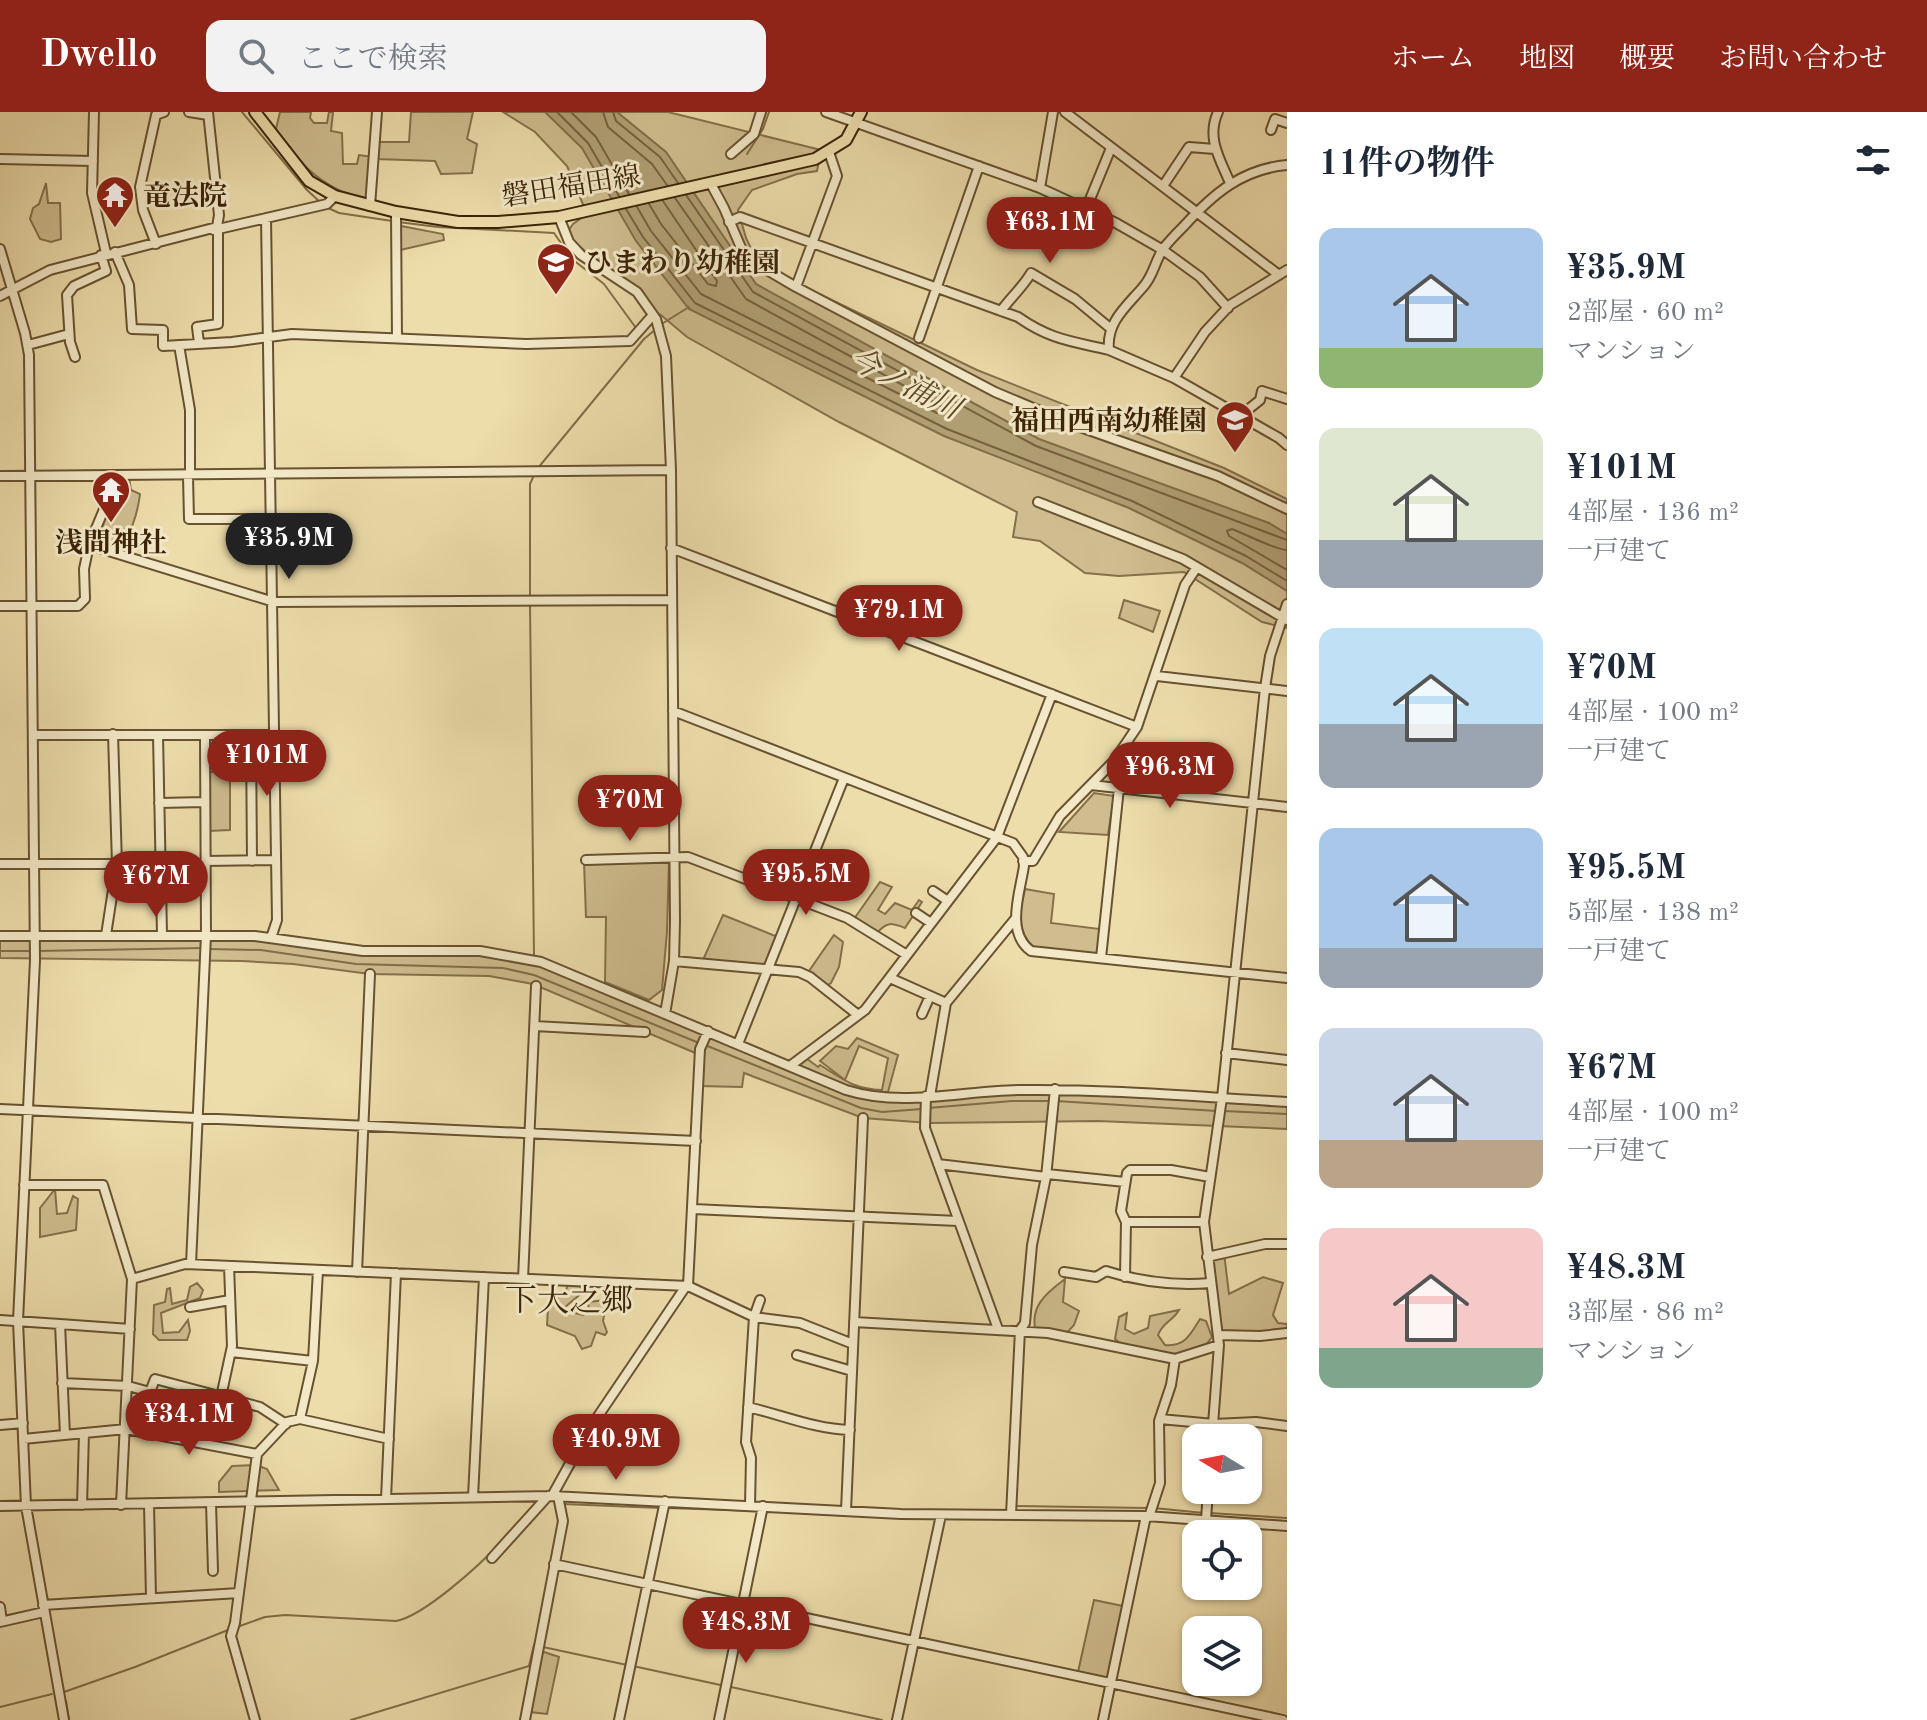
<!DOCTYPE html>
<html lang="ja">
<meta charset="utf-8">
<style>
body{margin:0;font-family:"Old Standard TT","Noto Serif JP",serif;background:#f2f2f3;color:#1f2937;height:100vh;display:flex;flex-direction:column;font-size:30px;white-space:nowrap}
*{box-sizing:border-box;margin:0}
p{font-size:26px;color:#747a83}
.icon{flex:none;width:44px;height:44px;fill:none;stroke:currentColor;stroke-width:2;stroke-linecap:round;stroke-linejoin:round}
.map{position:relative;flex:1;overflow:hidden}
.drawer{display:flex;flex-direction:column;background:#fff;width:640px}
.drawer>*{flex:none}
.needle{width:52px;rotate:280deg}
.buttons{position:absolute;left:1182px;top:1312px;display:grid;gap:16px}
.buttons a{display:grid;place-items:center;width:80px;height:80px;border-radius:16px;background:#fff;box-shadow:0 2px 6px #0004;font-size:40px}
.price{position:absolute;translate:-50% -68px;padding:0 18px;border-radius:28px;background:#8f2418;color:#fff;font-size:26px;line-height:52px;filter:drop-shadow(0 2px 4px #0008)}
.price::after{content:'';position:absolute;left:50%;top:48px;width:24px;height:18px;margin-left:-12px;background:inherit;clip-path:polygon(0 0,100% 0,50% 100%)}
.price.on{background:#222;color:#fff}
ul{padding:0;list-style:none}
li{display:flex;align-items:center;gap:24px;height:200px;padding:0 32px}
li span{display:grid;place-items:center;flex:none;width:224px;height:160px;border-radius:16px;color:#555}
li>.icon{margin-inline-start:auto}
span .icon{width:96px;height:96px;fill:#fffc;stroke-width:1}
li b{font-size:34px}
h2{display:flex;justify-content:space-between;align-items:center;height:96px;padding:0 32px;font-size:34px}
header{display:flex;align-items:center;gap:48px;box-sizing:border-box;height:112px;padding:0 40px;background:#8f2418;color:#fff}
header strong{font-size:38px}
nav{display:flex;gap:44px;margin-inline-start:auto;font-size:28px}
.search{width:560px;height:72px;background:#f2f2f3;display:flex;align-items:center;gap:20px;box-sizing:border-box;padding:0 28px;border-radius:16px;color:#747a83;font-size:30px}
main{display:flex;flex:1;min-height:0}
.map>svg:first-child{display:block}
</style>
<header>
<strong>Dwello</strong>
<div class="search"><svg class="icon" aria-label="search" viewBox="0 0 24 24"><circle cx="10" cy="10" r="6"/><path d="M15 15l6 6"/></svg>ここで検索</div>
<nav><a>ホーム</a><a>地図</a><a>概要</a><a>お問い合わせ</a></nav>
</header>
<main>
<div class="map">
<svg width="1287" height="1608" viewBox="0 0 1287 1608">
<rect width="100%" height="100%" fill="#edddab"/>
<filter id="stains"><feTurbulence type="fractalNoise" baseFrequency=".0025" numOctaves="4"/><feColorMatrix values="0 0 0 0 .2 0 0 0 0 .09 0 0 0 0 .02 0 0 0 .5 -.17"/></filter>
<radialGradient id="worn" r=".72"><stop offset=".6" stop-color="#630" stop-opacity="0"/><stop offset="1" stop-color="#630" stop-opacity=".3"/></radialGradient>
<path fill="#cfbd8f" stroke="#85704b" stroke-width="2" d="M280,0H311L310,6L314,11H327L329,0H333L331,19L342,21L343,52H357L359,43L374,45L368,87C325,80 302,53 275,21Z
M411,0H473L467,27L477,32L472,61L441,62L435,49L376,47L375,30H409Z
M503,0H668L821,38L817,59L797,62L752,78L738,98L746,126L759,153L977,258L1224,356L1287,387V516L1262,510L1184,460L1119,464L1085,461L1040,429L1013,425L1017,400L839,310L687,225L661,203L649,197L566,122L573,112L587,102L567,54L535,20Z
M46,71L48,91H60L61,127L51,130L40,127L30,107L33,96L39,92Z
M396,113L443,122L444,128L396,139Z
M129,366L131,378L140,382C137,406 131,418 120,439L89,433L117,367Z
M1124,488L1160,499L1153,520L1119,506Z
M208,660H230V718L209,719Z
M1094,681L1114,684L1108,723L1059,720Z
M669,749L667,819L662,878L649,888L605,870L606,805H586L584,750Z
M880,770L892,775L878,798L885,802L895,791L912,798L919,788L922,790L905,816C892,811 887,809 877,821L854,807Z
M1025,777L1054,782L1051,811L1100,817L1097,846L1031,839L1018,822V808Z
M723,803L778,825L767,857L703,848Z
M0,823L268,825L362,842L508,843L584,868L840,974L799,953L806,946L818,955L820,953C843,967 853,977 882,978L888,946L859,934L845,968L820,949L836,934L848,937L857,926L898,943L888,980H867L881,986L1033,980L1287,989V1017L1098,1009L929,1011L863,1006L744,961L742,975L699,974L700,943L533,872L489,864L370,862L293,852L242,849L0,846Z
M834,823L843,830L839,855L831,871L826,874L810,865L809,859Z
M55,1077L57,1102L67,1101L73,1084L78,1087L76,1118L40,1125V1096Z
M1224,1141L1229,1182L1263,1165L1283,1171L1273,1203L1278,1211L1287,1212V1221L1217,1220L1207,1145Z
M1065,1167L1063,1190L1079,1199L1074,1213L1064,1224L1036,1220C1029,1195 1046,1181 1065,1167Z
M569,1169H577L583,1180L565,1195L566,1199L583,1203L589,1199L588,1190L607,1188L603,1209L607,1220L605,1223L596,1220L591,1234L582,1237L575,1224L547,1213L548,1196L566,1178Z
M197,1171L203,1178L200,1186L161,1201L163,1221L179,1220L188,1208L190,1219L187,1228H159L153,1222L154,1193L165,1190L167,1177L170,1176L172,1192L187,1188L190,1175Z
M1179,1198C1173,1209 1163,1210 1158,1223L1165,1233C1185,1235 1190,1223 1200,1207L1206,1209L1212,1225C1208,1230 1204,1237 1200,1240C1179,1251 1131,1243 1115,1227L1119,1205L1127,1201L1125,1217L1134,1222L1148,1216L1150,1204Z
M256,1353L267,1357L279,1378L219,1380V1370L232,1354Z
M1094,1488L1123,1494L1108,1566L1078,1560Z
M538,1538L559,1545L547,1602L530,1600Z"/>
<path fill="#b09e73" stroke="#816d48" stroke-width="2" d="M545,0H617L666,40L756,172L1039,327L1269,411L1287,422V479L1242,451L1129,396L944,324L689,197L636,129L582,36Z"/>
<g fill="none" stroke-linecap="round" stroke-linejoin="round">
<path stroke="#76603d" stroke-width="2" d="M557,0L588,31L619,84
M571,0L596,25L629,82
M603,0L608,15L652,52L667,73
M613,0L616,9L660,45L678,71
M686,83L753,180L1036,334L1287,428
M649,92L661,112L708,172L716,174L717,169L663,89
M637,95L651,119L701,182L937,301L942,300L941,294L746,187L675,86
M626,97L643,125L695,191L947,317L1132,389L1246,444L1287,469
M1287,438C1273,437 1248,423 1232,417L1227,419L1229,424L1287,458"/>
<path stroke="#816d48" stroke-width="2" d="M242,0L307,78L320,90
M747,42L763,17L769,0
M324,94L339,101L392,109
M398,110L438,115L554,121L572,147L604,172L636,216
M660,213L689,195
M538,356L644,227L656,217
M530,485V372L535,361
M530,492L534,845
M209,837L261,838L356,852L503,856L534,863L699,931
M0,839H31
M37,839L203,836
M705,933L861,996L882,1000L922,997
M1056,989L1217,999
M928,996L1012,989H1050
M1224,999L1287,1002
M563,1392L660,1396
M1015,1394L1148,1396
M667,1396L760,1399
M1154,1396L1204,1401
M766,1399L784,1400
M1210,1401L1287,1406
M974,1407L1007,1406
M237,1515L265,1505L285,1503L396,1509C424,1504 481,1452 501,1430
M543,1535L627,1553
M633,1554L725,1574
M731,1575L882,1608
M64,1580L135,1555L228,1518
M66,1589L69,1608
M0,1595L52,1582
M351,1608L529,1554L534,1533H537"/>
<defs>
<path id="minor" d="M94,0L92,81L106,141
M189,0L208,3
M826,0L1040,76L1116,111L1163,138L1200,165L1228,196
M1065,0L1279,163
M1218,0C1206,26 1220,47 1230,71
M1271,18L1275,7L1287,11
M731,42L754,22L761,0
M0,47L93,49
M1287,53C1242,57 1213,82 1184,114C1177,121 1169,129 1163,137C1155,149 1153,165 1143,175C1127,194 1106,210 1109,238L1174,266L1279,326L1287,333
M711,72L724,96L745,145L796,175L995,280L1069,311L1218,364L1287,397
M1163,74L1189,35L1215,37
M1040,76L1053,0
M370,94L377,0
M1086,97L1111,36
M396,100L397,226
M559,105L569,130L581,143L637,180L656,207L666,244L671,358L675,809L674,849L665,902
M266,106L277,808L271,826
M729,110L740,105L1018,205C1051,228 1071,229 1109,238
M214,118L327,92L335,84
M156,132L143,98L140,75L156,3L164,0
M0,137L25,221L29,243L35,848L18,1209L26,1394L64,1608
M115,140L129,173L132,217L163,218V234L232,230L292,222L526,232L630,229L653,203
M796,175L837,64L829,40
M0,184L50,158L217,115L219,103L208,0
M1001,199C1011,185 1023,175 1031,161L1075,187L1110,216
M919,226L979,54
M199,231L197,215L218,212V117
M28,233L69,222
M179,233L190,298V363
M75,245L70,230L67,183L74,174L106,159L101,143
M1174,266L1205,220L1230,193L1287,158
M1240,304L1260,288L1262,279L1287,287
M0,364L671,358
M188,364L189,407H269
M1038,390L1183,447L1287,508
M89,433L118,364
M671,436L1137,615
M0,494H78L85,487L84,457L89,433L274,490L672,488
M1157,564L1287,579
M673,599L1013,731L1023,745L1024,754C1020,781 1005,820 1031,839L1287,866
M33,623H275
M158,623L162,823
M251,623L252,749
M1091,673L1287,695
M159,691L205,690
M586,748L688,745L847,806L907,843
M205,749L276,748
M1023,749H1033L1060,704L1114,649L1137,615L1185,473L1197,455
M0,752H159
M933,779L948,789
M916,801L931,811
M106,823L117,752L113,622
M0,824H255L363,839H480L541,850L846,978C903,996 964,978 1023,978C1111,977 1199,985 1287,990
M1101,846L1119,676
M674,849L799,860L810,865L858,903
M890,866L946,891
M922,902L930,884
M535,914L645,920
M738,932L844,666
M1226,941L1287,948
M790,954L865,898L997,725L1052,582
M926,984L925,1016L998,1217
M930,984L946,891L1015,807
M0,997L696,1029
M938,1052L1046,1065
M1047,1062L1125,1070
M24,1073H103L132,1167L121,1393
M693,1097L958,1109
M1126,1110L1121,1099L1127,1061L1130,1058H1171L1210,1065
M1207,1145L1265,1132H1287
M191,1152L206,823L205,624
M357,1160L370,862
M1064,1160L1096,1165L1106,1159C1141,1170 1174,1174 1210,1171
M1125,1165L1126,1110H1204
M132,1167L185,1152L688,1174L754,1205L746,1330L751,1346L750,1394
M523,1167L536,874
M688,1174L700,937L708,919
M760,1188L754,1205L800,1211L853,1232
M190,1195L230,1188
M0,1208L60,1212
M854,1210L1048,1221L1175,1247
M1218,1223L1260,1224L1287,1221
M231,1240L313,1249
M797,1243L852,1259
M62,1271L128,1274L150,1280L155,1267L260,1295L286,1312
M221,1285L232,1234L229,1154
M748,1295C782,1303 815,1317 850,1318
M300,1307L313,1249L318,1158
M1160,1307L1214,1312L1256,1310L1287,1314
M0,1313L23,1311
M65,1323L60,1212L130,1217
M1212,1326L1219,1233L1204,1110L1222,986L1265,576L1270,544L1287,492
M23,1327L126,1317L257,1342
M187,1328L202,1281
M552,1384L588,1319L686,1174
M473,1385L484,1165
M386,1387L396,1161
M211,1391L213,1459
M149,1392L151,1486
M82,1393L84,1321
M0,1394L552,1384L901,1402L1146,1404L1287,1414
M846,1399L863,1006
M1011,1403L1020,1218L1025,1211L1032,1133L1046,1065L1055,977
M1149,1405L1160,1371L1159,1309L1171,1273L1175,1247L1219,1233
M1206,1408L1208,1378
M492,1446L548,1384
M554,1452L1283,1608
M43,1493L239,1481
M0,1495L2,1509
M0,1510L44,1500
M255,1608L231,1524L235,1511L257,1342L287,1310L300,1307L389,1327
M525,1608L563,1409L558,1384
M619,1608L665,1389
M719,1608L763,1394
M897,1608L941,1403
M1103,1608L1146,1404"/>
<path id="major" d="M255,0L309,69L335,84L396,100L458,110H498L559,105L815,47L846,28L861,0"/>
</defs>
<use href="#minor" stroke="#685230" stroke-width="12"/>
<use href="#major" stroke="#3b2307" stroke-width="14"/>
<use href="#minor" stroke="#f3e9c8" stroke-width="8"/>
<use href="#major" stroke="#edddab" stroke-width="10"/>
</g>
<defs>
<symbol id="temple-pin" viewBox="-11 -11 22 30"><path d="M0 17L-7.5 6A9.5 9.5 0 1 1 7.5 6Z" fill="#8f2418" stroke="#f3e9c8"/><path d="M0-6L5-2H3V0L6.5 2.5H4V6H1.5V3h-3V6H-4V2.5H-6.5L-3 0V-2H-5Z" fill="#fff"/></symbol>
<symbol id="school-pin" viewBox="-11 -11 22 30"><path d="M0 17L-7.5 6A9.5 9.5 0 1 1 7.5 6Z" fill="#8f2418" stroke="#f3e9c8"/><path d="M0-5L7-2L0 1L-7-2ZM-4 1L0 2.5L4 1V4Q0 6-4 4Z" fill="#fff"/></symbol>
</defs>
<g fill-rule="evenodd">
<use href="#temple-pin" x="93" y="61" width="44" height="60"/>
<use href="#school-pin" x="534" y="128" width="44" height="60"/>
<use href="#school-pin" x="1213" y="286" width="44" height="60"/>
<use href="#temple-pin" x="89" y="356" width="44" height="60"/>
</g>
<g text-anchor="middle" stroke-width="6" stroke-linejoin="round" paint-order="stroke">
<g font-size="28" fill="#3b2307" stroke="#f3e9c8">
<text transform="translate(571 73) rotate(-9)" y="10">磐田福田線</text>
</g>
<g font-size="28" font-weight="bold" fill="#3b2307" stroke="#f3e9c8" text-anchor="start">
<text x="143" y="93">竜法院</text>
<text x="584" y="160">ひまわり幼稚園</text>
<text x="1207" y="318" text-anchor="end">福田西南幼稚園</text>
<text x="111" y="440" text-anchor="middle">浅間神社</text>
</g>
<g font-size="30" font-style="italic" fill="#5e4827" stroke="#f3e9c8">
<text transform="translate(905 271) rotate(27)" y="10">今ノ浦川</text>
</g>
<g font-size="32" fill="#3b2307" stroke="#f3e9c8">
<text x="569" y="1199">下大之郷</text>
</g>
</g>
<rect width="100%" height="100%" filter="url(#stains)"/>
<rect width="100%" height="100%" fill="url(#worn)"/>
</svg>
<div class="buttons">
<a><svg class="needle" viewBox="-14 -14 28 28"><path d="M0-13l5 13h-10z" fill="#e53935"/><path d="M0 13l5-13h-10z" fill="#747a83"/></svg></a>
<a><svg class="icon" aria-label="locate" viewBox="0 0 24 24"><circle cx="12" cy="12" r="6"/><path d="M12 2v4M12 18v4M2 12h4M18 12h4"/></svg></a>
<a><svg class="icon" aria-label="layers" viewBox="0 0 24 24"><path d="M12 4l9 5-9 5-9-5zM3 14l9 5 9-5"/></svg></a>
</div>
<b class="price" style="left:1050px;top:153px">¥63.1M</b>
<b class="price on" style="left:289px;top:469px">¥35.9M</b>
<b class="price" style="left:899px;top:541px">¥79.1M</b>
<b class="price" style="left:267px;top:686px">¥101M</b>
<b class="price" style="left:1170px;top:698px">¥96.3M</b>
<b class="price" style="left:630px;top:731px">¥70M</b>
<b class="price" style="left:806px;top:805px">¥95.5M</b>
<b class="price" style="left:156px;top:807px">¥67M</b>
<b class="price" style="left:189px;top:1345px">¥34.1M</b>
<b class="price" style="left:616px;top:1370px">¥40.9M</b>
<b class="price" style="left:746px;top:1553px">¥48.3M</b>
</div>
<section class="drawer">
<h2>11件の物件<svg class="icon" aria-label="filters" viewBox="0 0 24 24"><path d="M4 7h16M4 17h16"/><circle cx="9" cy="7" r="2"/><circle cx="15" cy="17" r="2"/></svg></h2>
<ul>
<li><span style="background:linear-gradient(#a9c7e8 75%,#8fb573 0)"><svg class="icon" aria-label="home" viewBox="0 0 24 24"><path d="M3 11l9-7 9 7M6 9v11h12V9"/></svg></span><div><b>¥35.9M</b><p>2部屋 · 60 m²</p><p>マンション</p></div></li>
<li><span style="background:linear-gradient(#dfe7d0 70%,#9aa5b1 0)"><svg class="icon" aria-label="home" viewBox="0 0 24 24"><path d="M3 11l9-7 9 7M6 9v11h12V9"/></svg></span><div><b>¥101M</b><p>4部屋 · 136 m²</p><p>一戸建て</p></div></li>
<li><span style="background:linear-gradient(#bfe0f5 60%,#9aa5b1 0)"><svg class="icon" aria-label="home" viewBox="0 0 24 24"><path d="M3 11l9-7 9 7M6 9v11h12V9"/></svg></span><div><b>¥70M</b><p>4部屋 · 100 m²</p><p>一戸建て</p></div></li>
<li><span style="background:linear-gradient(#a9c7e8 75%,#9aa5b1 0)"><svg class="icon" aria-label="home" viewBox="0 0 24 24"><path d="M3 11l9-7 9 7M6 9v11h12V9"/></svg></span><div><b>¥95.5M</b><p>5部屋 · 138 m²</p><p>一戸建て</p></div></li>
<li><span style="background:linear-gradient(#c9d6e8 70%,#b9a48a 0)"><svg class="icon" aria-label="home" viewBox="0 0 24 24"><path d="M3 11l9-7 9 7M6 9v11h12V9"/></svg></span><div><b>¥67M</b><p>4部屋 · 100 m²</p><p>一戸建て</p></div></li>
<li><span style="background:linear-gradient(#f6c9c9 75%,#7fa58c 0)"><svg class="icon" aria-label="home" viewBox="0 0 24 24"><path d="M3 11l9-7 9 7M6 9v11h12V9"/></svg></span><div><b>¥48.3M</b><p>3部屋 · 86 m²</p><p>マンション</p></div></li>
</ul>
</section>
</main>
